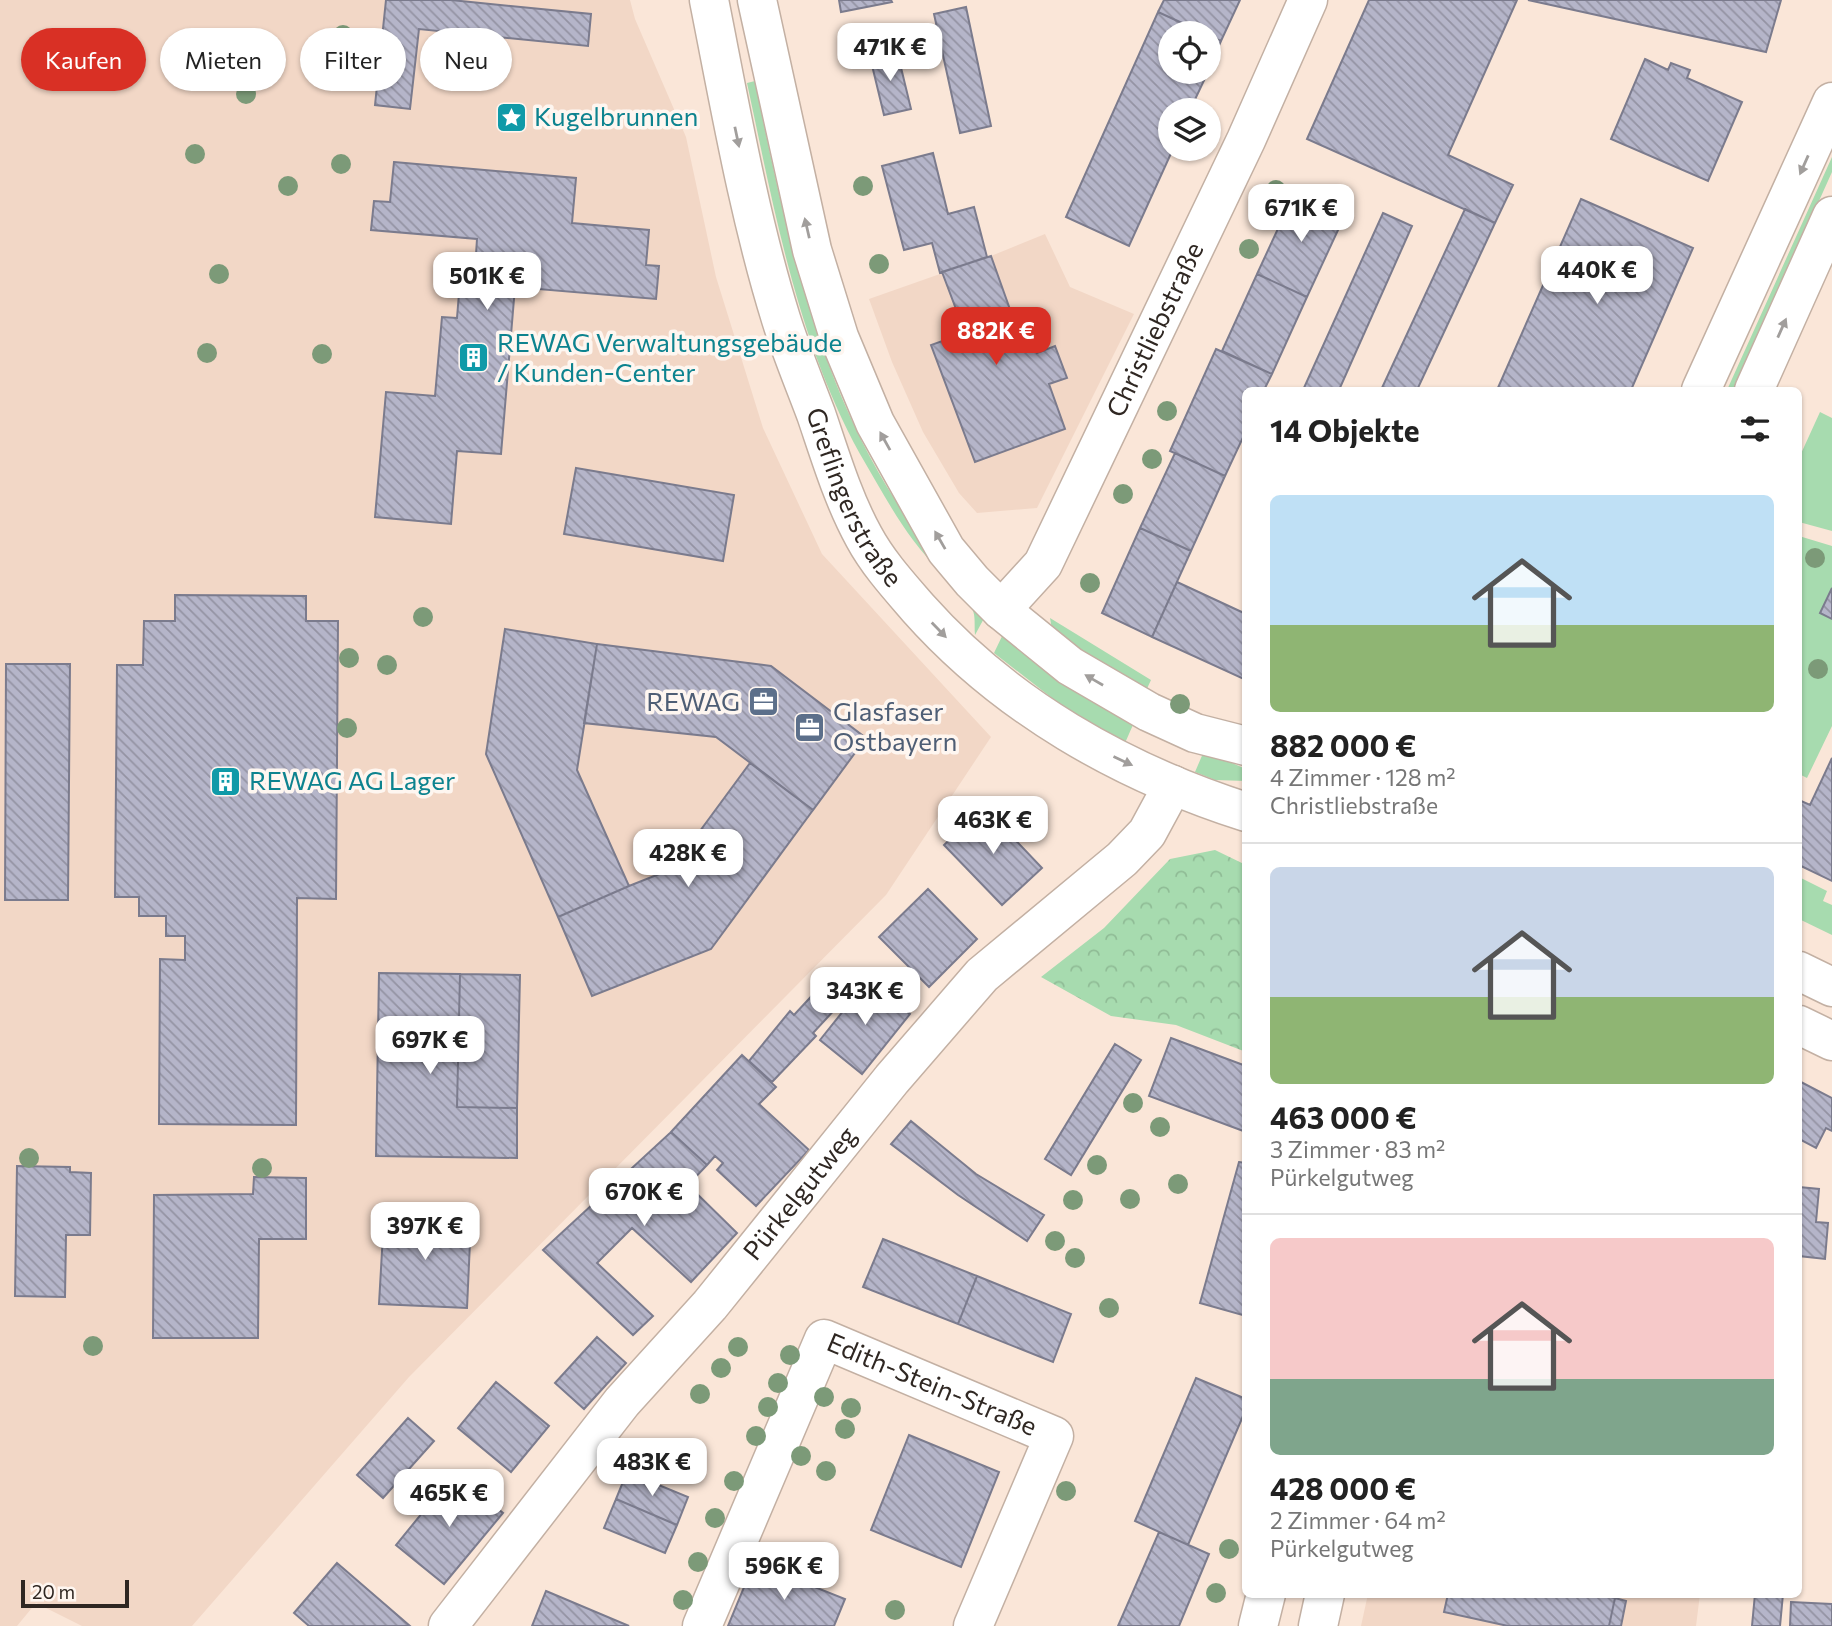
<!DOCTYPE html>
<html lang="de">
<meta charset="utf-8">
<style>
body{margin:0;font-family:Commissioner,sans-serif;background:#f6f6f6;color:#222;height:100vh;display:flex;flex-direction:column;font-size:26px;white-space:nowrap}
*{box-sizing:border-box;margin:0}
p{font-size:23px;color:#767676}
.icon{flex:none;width:38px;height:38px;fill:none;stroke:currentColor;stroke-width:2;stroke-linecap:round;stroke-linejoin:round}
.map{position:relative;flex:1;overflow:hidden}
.drawer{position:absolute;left:1242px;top:387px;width:560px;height:1211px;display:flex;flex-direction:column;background:#fff;border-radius:10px;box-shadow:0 2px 5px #0004}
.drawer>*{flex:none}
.banner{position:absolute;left:21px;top:28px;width:665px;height:63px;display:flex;gap:14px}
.fabs{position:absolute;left:1158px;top:21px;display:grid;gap:14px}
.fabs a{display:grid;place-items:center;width:63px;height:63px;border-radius:50%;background:#fff;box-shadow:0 2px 5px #0004;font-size:35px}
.scale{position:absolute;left:21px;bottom:18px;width:108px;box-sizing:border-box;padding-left:7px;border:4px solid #2f2722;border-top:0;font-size:19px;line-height:24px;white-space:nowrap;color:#2f2722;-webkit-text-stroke:5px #fef6f0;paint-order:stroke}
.price{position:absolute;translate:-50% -60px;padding:0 16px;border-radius:14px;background:#fff;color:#222;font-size:23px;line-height:46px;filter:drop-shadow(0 2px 4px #0008)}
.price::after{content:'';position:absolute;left:50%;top:42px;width:21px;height:16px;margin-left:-10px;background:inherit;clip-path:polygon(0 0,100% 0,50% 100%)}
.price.active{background:#d93025;color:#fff}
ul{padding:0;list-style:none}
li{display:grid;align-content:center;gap:14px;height:371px;padding:0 28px}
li+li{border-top:2px solid #e0e0e0}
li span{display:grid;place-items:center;height:217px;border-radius:10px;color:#555}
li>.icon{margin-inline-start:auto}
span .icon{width:126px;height:126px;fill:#fffc;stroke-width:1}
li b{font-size:30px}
h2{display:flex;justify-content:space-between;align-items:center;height:84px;padding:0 28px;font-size:30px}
.pill{padding:0 24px;border-radius:32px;background:#fff;box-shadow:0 2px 5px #0004;font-size:24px;line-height:63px}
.pill.active{background:#d93025;color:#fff}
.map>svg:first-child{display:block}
</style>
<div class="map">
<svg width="1832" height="1626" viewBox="0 0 1832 1626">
<defs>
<pattern id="forest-crowns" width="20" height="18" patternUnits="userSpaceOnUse" patternTransform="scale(1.75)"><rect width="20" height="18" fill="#a7dbaf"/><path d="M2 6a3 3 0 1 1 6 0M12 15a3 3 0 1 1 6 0" fill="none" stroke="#90bc96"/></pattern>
<pattern id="building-back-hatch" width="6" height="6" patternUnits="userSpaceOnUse" patternTransform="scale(1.75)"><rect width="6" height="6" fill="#b5b5c9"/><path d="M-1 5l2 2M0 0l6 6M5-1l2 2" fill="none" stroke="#9493a3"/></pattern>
</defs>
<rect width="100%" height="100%" fill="#fae6d8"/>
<path fill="#f2d7c6" d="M0,0H630L635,19L686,137L716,277L763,428L822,554L991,737L886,895L409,1377L192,1626H82L36,1603L17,1626H0Z
M1045,234L1070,287L1134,314L1037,508L977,513L959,493L923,432L892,362L869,299L991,256Z
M1368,1594H1700L1696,1626H1361Z"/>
<path fill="#a7dbaf" d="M755,81C784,224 816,377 896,501C922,541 957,575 988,611L975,635C974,627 976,615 972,609C955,584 931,565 913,540C893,513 877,483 860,454C797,340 774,208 747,83Z
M1832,157V172L1734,390H1727Z
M1820,412L1832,418V531L1799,522V458Z
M1799,536L1832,546V726L1807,778L1799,774Z
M1050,618L1151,680L1144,695L1053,635Z
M1005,630L1136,718L1125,743L1066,709L994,653Z
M1204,751L1246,769V781L1215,780L1195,772Z
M1799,877L1827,891L1823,901L1832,905V935L1799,919Z"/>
<path fill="url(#forest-crowns)" d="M1215,850L1246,865V1052L1176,1025L1111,1016L1041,977L1104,928L1170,859Z"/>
<path fill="url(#building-back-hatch)" stroke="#7b7b8d" stroke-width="2" d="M386,0H451L591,14L588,46L419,29L410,109L375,105Z
M839,0H891L892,2L841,12Z
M1164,0H1240L1221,41L1209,36V33H1204L1158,12Z
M1369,0H1517L1448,155L1513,185L1495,223L1307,139Z
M1528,0H1781L1766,52Z
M966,7L991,126L960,133L934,14Z
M1158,12L1204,33H1171V72H1208L1190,110H1171V149H1173L1129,246L1066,217Z
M1209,36L1221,41L1209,68Z
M897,51L911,109L884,115L870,57Z
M1645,59L1668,70L1671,63L1690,70L1687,78L1742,102L1708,181L1611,139Z
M933,153L948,214L974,207L987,257L940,273L932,243L904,250L882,166Z
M394,162L576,178L572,223L649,230L646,265L659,266L656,299L515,287L501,454L457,451L451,524L375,517L386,392L435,396L442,317L457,318L461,269L475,270L477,239L371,230L374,201L390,202Z
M1295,192L1345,215L1307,297L1257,274Z
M1581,199L1693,248L1631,390H1497Z
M1465,209L1495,223L1417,390H1381Z
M1383,213L1412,226L1339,390H1303Z
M991,256L1012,315L1023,311L1037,353L1055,346L1067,378L1049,384L1065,429L975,462L931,345L965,333L942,272Z
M1257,274L1307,297L1272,374L1222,351Z
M1216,349L1272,374L1264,390H1246V431L1225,476L1170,451Z
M1175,453L1225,476L1191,551L1140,528Z
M576,468L734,495L723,561L564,534Z
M1140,528L1191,551L1152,637L1102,613Z
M1177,582L1246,614V680L1152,637Z
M1832,588V619L1820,613Z
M175,595L306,596V621H338L336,899L297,898L296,1125L159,1124L160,959L185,960V936H166V916H139V897H115L117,665H143L144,621H175Z
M505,629L597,644L577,770L629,886L558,917L486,754Z
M597,644L771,666L866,738L813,810L716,737L584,723Z
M6,664H70L68,900H5Z
M1832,758V881L1799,865V800L1810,805Z
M750,763L813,810L711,949L592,996L558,917L629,886L672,869Z
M984,807L1042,868L1002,905L944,845Z
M928,889L977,939L929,987L879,937Z
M379,973L460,974L457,1107L517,1108V1158L376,1156Z
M460,974L520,975L517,1108L457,1107Z
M868,980L910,1014L862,1074L820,1040Z
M820,987L839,1005L813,1033L816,1036L772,1082L749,1061L790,1011L794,1015Z
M1171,1038L1246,1066V1132L1149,1096Z
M1115,1044L1141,1060L1071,1175L1045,1159Z
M742,1055L776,1087L759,1104L809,1150L756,1206L717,1170L723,1163L715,1156L707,1165L671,1132Z
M1799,1081L1832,1098V1131L1826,1128L1816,1148L1799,1139Z
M911,1121L976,1174L1044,1215L1027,1241L958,1195L891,1144Z
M671,1132L707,1165L688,1185L737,1233L691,1282L632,1228L597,1263L653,1316L633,1335L543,1250Z
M1239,1162L1246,1163V1316L1200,1303Z
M17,1166L70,1167V1172L91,1173L90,1235H66L65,1297L15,1296Z
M254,1177L306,1178V1239H259L258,1338H153L154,1195L253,1194Z
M1799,1187L1819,1189L1816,1222L1828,1223L1825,1259L1799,1256Z
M384,1216L471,1220L467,1308L379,1304Z
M883,1239L977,1276L958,1324L863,1287Z
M977,1276L1071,1314L1053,1362L958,1324Z
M597,1337L626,1363L584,1409L555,1383Z
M1196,1378L1246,1399V1409L1188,1545L1135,1521Z
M496,1382L549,1426L511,1472L458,1428Z
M408,1418L434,1441L383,1498L357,1475Z
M909,1435L999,1472L961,1567L871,1530Z
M627,1472L688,1497L677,1525L616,1499Z
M454,1474L503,1513L444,1584L396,1545Z
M616,1499L677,1525L665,1553L604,1528Z
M1159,1532L1209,1554L1179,1626H1118Z
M337,1563L410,1626H309L294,1613Z
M754,1563L845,1599L834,1626H728Z
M546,1591L629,1626H532Z
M1448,1594H1596L1615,1598L1609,1626H1508L1444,1612Z
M1755,1594H1783L1780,1626H1752Z
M1615,1598L1626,1601L1621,1626H1609Z
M1791,1602L1832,1604V1626H1790Z"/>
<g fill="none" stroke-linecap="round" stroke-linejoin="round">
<defs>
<g id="minor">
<path id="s1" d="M1001,610L1043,564L1246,140L1308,0"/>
<path d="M1799,971L1832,987"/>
<path d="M1799,1025L1832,1041"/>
<path id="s2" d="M448,1626L622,1402L710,1305L892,1079L982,975L1122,859L1147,833L1173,785"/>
<path id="s3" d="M702,1626L824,1339L1054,1436L973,1626"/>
</g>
<g id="tertiary">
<path id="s4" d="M709,0C730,106 749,216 781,319C791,351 804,382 816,414C830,455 843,499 864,537C878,563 899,586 918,608C1005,706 1121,772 1246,812"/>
<path d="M757,0L812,250L839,337L875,423L946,550L972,581L1001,610L1070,666L1149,712L1195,733L1246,746"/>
</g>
<path id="secondary" d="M1701,390L1832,102
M1754,390L1832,216
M1258,1626L1266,1594
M1318,1626L1325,1594"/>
</defs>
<use href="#minor" stroke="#c3b0a3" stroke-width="41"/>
<use href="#tertiary" stroke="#c3b0a3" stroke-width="41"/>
<use href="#secondary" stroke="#c3b0a3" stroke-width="41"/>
<use href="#minor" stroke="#fff" stroke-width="38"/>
<use href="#tertiary" stroke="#fff" stroke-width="38"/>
<use href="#secondary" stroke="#fff" stroke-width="38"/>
</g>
<g fill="#7c9a78">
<circle cx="343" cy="35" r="10"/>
<circle cx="246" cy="94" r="10"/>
<circle cx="195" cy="154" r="10"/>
<circle cx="341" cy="164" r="10"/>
<circle cx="288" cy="186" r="10"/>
<circle cx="863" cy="186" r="10"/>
<circle cx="1276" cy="190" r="10"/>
<circle cx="1249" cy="249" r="10"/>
<circle cx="879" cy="264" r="10"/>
<circle cx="219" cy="274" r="10"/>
<circle cx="207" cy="353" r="10"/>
<circle cx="322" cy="354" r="10"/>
<circle cx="1167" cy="411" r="10"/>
<circle cx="1152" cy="459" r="10"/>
<circle cx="1123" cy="494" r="10"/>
<circle cx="1815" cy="558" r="10"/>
<circle cx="1090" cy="583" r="10"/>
<circle cx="423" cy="617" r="10"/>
<circle cx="349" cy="658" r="10"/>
<circle cx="387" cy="665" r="10"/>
<circle cx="1818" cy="669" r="10"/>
<circle cx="1180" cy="704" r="10"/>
<circle cx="347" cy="728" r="10"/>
<circle cx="1133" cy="1103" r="10"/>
<circle cx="1160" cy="1127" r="10"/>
<circle cx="29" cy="1158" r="10"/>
<circle cx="1097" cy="1165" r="10"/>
<circle cx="262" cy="1168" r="10"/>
<circle cx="1178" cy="1184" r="10"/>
<circle cx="1130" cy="1199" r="10"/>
<circle cx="1073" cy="1200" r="10"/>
<circle cx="1055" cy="1241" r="10"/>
<circle cx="1075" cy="1258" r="10"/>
<circle cx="1109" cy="1308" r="10"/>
<circle cx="93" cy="1346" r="10"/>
<circle cx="738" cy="1347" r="10"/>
<circle cx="790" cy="1355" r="10"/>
<circle cx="721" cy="1368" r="10"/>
<circle cx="778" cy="1383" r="10"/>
<circle cx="700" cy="1394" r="10"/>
<circle cx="824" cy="1397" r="10"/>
<circle cx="768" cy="1407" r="10"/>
<circle cx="851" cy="1408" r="10"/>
<circle cx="845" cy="1429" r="10"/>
<circle cx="756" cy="1436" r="10"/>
<circle cx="801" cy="1456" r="10"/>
<circle cx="826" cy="1471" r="10"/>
<circle cx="734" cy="1481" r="10"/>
<circle cx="1066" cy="1491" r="10"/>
<circle cx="715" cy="1518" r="10"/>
<circle cx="1229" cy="1549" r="10"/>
<circle cx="698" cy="1562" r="10"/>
<circle cx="1216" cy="1593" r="10"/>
<circle cx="683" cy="1600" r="10"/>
<circle cx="895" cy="1610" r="10"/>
</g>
<defs><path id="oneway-solid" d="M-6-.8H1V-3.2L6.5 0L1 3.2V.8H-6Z" transform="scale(1.75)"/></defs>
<g fill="#a19e9c">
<use href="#oneway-solid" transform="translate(737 137) rotate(78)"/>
<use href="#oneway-solid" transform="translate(1804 165) rotate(114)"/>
<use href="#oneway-solid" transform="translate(807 228) rotate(-103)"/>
<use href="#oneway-solid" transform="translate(1782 328) rotate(-66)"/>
<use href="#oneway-solid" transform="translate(885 441) rotate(-119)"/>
<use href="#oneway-solid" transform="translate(940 540) rotate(-120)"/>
<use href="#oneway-solid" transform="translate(939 630) rotate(46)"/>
<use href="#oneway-solid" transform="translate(1094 680) rotate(-150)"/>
<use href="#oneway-solid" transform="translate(1123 761) rotate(25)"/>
</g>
<defs>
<symbol id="sight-square" viewBox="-11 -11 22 22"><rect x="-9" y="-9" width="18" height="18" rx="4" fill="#0f9aa8" stroke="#fef6f0"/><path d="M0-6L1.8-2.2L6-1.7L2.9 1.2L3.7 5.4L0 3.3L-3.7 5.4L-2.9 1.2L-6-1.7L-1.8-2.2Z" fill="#fff"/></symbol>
<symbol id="building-square" viewBox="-11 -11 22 22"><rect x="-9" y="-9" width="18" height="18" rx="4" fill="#0f9aa8" stroke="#fef6f0"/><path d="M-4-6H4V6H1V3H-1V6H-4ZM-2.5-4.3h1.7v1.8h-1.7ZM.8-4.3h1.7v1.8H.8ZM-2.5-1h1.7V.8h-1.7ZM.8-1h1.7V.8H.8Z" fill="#fff"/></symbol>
<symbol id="office-square" viewBox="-11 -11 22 22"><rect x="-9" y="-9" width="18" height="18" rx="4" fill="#5c6f8a" stroke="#fef6f0"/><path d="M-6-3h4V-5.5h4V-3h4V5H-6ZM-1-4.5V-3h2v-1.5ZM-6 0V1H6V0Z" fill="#fff"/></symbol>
</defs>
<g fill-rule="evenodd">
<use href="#sight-square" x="494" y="100" width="35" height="35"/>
<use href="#building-square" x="456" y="340" width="35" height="35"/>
<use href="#office-square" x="746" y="684" width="35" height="35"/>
<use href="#office-square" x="792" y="710" width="35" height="35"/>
<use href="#building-square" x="208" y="764" width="35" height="35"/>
</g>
<g text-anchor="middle" stroke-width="7" stroke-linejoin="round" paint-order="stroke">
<g font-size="26" fill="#0d838f" stroke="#fef6f0" text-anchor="start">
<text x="534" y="126">Kugelbrunnen</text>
<text x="497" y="352">REWAG Verwaltungsgebäude<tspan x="497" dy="30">/ Kunden-Center</tspan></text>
<text x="249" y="790">REWAG AG Lager</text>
</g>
<g font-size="26" fill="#2f2722" stroke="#fef6f0">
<text dy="9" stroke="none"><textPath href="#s1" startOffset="322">Christliebstraße</textPath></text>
<text dy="9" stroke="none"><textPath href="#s4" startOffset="520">Greflingerstraße</textPath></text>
<text dy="9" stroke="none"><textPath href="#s2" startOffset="558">Pürkelgutweg</textPath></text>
<text dy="9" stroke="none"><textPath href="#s3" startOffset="429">Edith-Stein-Straße</textPath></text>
</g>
<g font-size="26" fill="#4e5e75" stroke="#fef6f0" text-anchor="end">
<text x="740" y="711">REWAG</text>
<text x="833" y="721" text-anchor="start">Glasfaser<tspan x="833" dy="30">Ostbayern</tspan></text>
</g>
</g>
</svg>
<div class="fabs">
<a><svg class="icon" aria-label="locate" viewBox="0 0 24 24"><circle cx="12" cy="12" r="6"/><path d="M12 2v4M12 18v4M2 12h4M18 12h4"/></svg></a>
<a><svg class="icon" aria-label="layers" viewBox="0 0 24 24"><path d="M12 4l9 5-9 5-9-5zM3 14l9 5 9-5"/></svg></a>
</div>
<div class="scale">20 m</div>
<b class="price" style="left:890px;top:83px">471K €</b>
<b class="price" style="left:1301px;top:244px">671K €</b>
<b class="price" style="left:1597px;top:306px">440K €</b>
<b class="price" style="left:487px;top:312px">501K €</b>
<b class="price active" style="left:996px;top:367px">882K €</b>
<b class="price" style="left:993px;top:856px">463K €</b>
<b class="price" style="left:688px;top:889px">428K €</b>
<b class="price" style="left:865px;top:1027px">343K €</b>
<b class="price" style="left:430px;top:1076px">697K €</b>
<b class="price" style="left:644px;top:1228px">670K €</b>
<b class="price" style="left:425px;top:1262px">397K €</b>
<b class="price" style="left:652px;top:1498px">483K €</b>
<b class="price" style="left:449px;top:1529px">465K €</b>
<b class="price" style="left:784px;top:1602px">596K €</b>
<div class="banner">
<a class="pill active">Kaufen</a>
<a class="pill">Mieten</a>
<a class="pill">Filter</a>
<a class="pill">Neu</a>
</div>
<section class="drawer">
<h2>14 Objekte<svg class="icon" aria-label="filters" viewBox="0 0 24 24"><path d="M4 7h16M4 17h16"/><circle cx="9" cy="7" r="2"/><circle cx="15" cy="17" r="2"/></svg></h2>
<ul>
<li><span style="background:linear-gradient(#bfe0f5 60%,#8fb573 0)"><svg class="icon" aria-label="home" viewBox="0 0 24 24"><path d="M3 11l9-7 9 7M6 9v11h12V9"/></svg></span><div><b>882 000 €</b><p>4 Zimmer · 128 m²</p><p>Christliebstraße</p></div></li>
<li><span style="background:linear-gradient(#c9d6e8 60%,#8fb573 0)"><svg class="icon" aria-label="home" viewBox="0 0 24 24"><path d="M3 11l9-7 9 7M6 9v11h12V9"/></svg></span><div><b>463 000 €</b><p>3 Zimmer · 83 m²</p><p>Pürkelgutweg</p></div></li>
<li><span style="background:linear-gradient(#f6c9c9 65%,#7fa58c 0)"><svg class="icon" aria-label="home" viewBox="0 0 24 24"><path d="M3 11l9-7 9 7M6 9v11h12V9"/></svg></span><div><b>428 000 €</b><p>2 Zimmer · 64 m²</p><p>Pürkelgutweg</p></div></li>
</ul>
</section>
</div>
